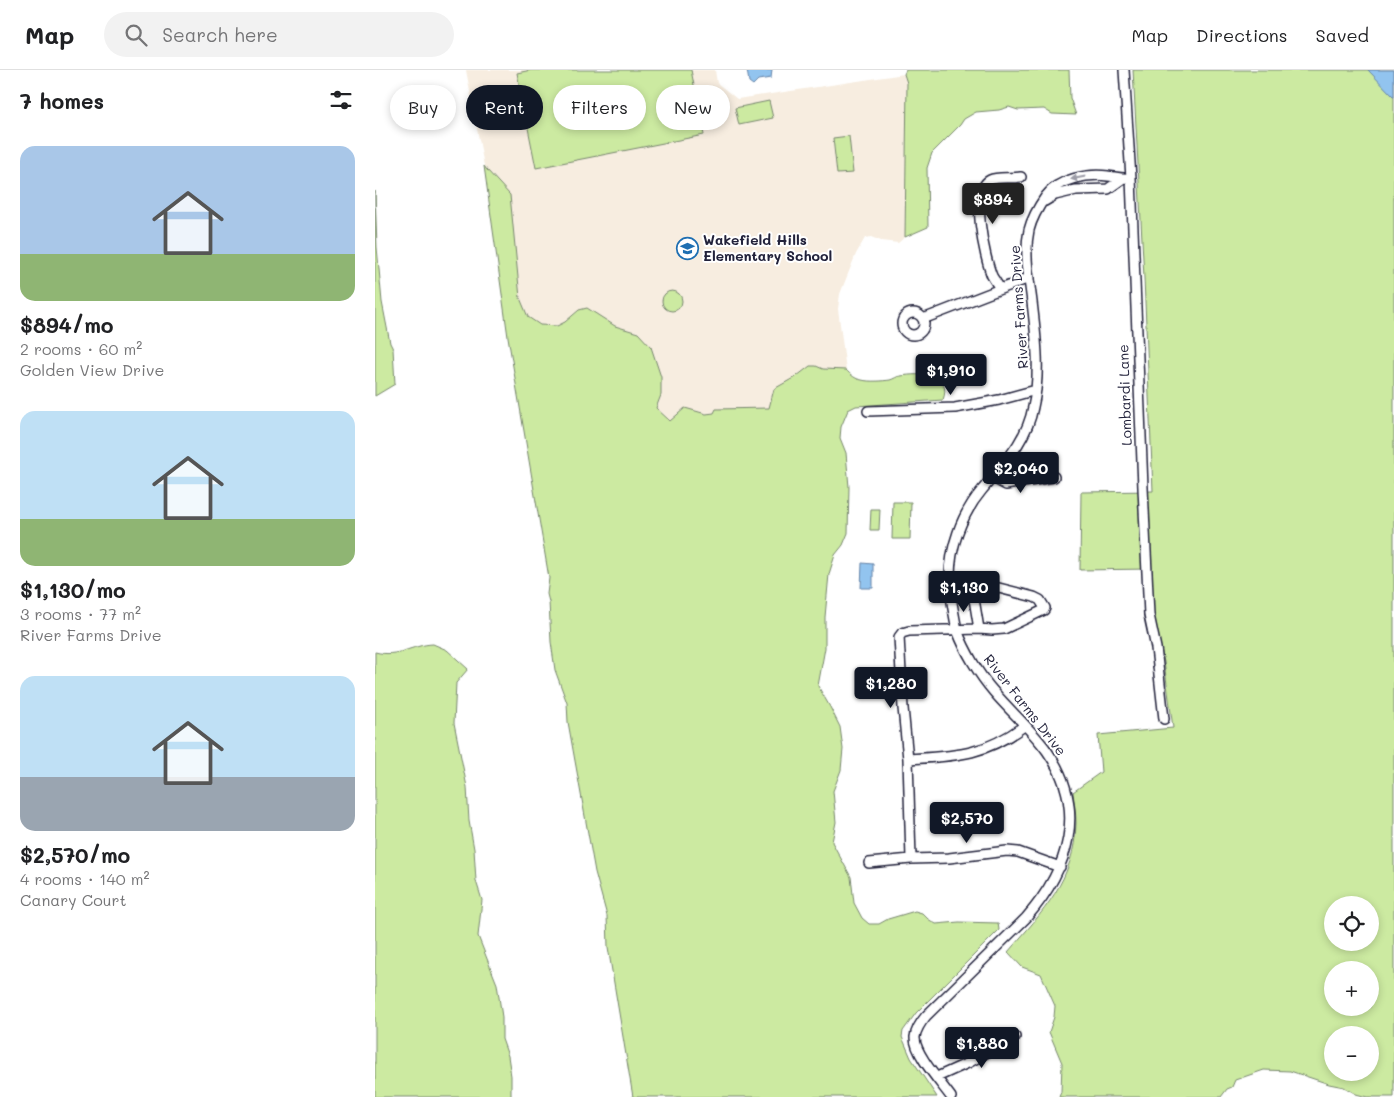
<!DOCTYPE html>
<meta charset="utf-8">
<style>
body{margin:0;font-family:Mali,sans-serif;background:#f2f2f2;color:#202124;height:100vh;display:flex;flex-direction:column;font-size:19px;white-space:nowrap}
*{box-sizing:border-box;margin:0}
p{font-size:16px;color:#757577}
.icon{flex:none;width:28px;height:28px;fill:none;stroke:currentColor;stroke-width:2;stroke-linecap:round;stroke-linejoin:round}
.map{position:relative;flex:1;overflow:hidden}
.panel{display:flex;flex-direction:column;background:#fff;width:375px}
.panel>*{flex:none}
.hud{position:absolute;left:15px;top:15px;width:475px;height:45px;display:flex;gap:10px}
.tools{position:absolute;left:949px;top:826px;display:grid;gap:10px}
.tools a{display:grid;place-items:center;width:55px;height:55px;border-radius:50%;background:#fff;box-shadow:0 2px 8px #0003;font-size:25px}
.price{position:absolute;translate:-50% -42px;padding:0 11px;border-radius:5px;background:#111827;color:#fff;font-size:16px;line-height:32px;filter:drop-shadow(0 1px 2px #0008)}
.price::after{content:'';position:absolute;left:50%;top:30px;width:15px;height:11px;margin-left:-8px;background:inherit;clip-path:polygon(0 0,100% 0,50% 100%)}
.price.current{background:#222;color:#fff}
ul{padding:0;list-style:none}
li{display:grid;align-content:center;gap:10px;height:265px;padding:0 20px}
li span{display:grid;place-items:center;height:155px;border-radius:15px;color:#555}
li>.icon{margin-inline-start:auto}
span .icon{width:90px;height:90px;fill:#fffc;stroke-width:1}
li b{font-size:21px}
h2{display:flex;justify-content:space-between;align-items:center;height:60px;padding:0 20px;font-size:21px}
.pill{padding:0 18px;border-radius:22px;background:#fff;box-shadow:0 2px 8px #0003;font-size:18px;line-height:45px}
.pill.current{background:#111827;color:#fff}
header{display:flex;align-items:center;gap:30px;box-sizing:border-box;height:70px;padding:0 25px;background:#fff;border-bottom:1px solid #e0e0e0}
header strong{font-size:24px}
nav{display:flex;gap:28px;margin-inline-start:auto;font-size:18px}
.search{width:350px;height:45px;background:#f2f2f2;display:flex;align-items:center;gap:12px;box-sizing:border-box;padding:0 18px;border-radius:28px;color:#757577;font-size:19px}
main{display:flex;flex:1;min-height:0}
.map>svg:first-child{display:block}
</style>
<header>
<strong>Map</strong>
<div class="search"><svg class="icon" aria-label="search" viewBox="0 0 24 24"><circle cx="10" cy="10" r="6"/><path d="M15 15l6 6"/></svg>Search here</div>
<nav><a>Map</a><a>Directions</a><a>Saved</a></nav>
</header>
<main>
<section class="panel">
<h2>7 homes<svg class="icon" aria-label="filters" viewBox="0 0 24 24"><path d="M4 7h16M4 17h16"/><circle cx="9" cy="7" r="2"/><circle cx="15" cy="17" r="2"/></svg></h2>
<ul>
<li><span style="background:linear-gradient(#a9c7e8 70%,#8fb573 0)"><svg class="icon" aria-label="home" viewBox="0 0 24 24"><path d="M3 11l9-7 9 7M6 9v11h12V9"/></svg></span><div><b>$894/mo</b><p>2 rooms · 60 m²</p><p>Golden View Drive</p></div></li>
<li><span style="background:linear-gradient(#bfe0f5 70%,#8fb573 0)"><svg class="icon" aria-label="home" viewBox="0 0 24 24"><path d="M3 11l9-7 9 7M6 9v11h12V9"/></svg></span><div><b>$1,130/mo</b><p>3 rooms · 77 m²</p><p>River Farms Drive</p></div></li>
<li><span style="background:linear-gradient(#bfe0f5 65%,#9aa5b1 0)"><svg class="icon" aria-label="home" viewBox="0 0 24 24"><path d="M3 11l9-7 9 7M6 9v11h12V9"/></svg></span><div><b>$2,570/mo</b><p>4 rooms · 140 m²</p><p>Canary Court</p></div></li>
</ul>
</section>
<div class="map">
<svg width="1019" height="1027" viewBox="0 0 1019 1027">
<rect width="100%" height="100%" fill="#fff"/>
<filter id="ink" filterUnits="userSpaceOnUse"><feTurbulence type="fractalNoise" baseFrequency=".02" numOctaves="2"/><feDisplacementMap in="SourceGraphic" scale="10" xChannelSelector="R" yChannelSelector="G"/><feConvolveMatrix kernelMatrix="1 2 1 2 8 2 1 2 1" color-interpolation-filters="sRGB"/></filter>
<g filter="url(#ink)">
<path fill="#f7ede0" d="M91,0H340L342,13L362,29L529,4L532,13L530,167L523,173L506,171L496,167L490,168L481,184L465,224L463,239L471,300L448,299L441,296H435L422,306L395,338L342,339L339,343L331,344L310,338L295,351L281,338L286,325L263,263L240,256L212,238L204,240L190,252L182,256L165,255L153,247L145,228L111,100L109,96Z"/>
<path fill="#cceaa1" stroke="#77866e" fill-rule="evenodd" d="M156,0H316L329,65L161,98L142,3Z
M531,0H694L695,28L701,45L677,44L669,39L643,40L634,37L624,40L601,42L589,49L585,55L557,83L552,98L553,157L530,167L532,13L529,4Z
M758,0H1019V1027H992L981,1024L969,1017L954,1014L915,1001L889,1000L860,1010L857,1017L852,1019L846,1027H684L686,1022L687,993L674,962L679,947L680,936L666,904L647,897L633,882C668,841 700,810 701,753C701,743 699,732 698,722L726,702L723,665L798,658L789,592L778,544L775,499L705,500L706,422L778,421L769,208ZM958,835H995V872H958ZM958,900H995V938H958ZM958,965H995V1002H958Z
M394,31L398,48L364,55L360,38Z
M474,66L478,103L462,104L458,68Z
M109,96L112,100L135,125L145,228L153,247L165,255L182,256L190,252L204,240L212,238L240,256L263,263L276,277L286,307V325L281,338L295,351L310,338L331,344L339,343L341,339L394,338L399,319L422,306L435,296H441L448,299L471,300C476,305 480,309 487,310C494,312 508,311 515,310C519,309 522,306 526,306C544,303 578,303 568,330L481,336L473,340L466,357L465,368L471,383L474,417L473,463L468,475L460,485L454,504L450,547V578L443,616L455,637L465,657L468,679L466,700L458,721L461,752L457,772L476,807L479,833L487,848L494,854H504L513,849L540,841L547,843L553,849L561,854L584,852L623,853L624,860L541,943L528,961L527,967L536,988L562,1027H258L233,877L232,846L220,802L193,652L192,633L180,600L176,572L174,532L172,524L174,508L133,267Z
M0,121L2,177L7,232L15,273L18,279L20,314L0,326Z
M287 231a10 10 0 1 1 20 0a10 10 0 1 1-20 0Z
M518,432H536L535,469H517Z
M496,439H505L504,460H495Z
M58,574L72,580L93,599L81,613L79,653L92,717L94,751L99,779L101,811L107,830L103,866L122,914L127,947V969L133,986L136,1006V1027H0V582C23,588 36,575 58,574Z"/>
<path fill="#92c4ef" stroke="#6583a7" d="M372,0H397L396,8L383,10L378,15L374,12Z
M993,0H1019V26H1018Z
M487,493L498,494V518H486Z"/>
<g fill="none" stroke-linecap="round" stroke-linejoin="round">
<defs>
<path id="minor" d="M749,0L756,108L768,418L774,545L781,578L789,649
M670,131L680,125L701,120L733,119L747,109
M625,219C623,215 620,211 617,206C610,189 594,120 615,110C623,106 636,109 646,107
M527 254a11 11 0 1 1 22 0a11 11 0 1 1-22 0Z
M548,249L654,208
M493,341L580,338L624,330L661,320
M618,408L631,415L679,407
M598,523L604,559
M533,689C581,686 608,686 649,656
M536,789L533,689L528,638L524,567L527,563L534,561L604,559L617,560L629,559L669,540L670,538L665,530L659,527L612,515L605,517L598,523L576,526
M494,793L536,789L574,788L632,781L643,782L685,797
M562,1007L593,993L640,967
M576,1027C566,1013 539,983 540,967C541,959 546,952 551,946L651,848C694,799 713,739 672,681C657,660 636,642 619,622C604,605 590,581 582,560C579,544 575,527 575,511C574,479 586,445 607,420C628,394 652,371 658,337C666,303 661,266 657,232C654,208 649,183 654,160C657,148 664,136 671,126C683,109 713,103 733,106C741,107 747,109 756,108"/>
</defs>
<use href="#minor" stroke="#22223b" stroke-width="12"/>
<use href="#minor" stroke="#fff" stroke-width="9"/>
</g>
<defs><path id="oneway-solid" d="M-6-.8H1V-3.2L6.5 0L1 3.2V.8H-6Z" transform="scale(1.25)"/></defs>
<use fill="#9c9ca7" href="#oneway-solid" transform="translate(703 108) rotate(169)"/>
</g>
<defs>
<symbol id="school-ring" viewBox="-11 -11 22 22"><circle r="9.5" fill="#fff" stroke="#1f6fb2" stroke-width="1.5"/><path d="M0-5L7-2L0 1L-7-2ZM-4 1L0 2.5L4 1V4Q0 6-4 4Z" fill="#1f6fb2"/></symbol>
</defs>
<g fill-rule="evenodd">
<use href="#school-ring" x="300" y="166" width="25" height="25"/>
</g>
<g text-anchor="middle" stroke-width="4" stroke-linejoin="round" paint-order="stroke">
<g font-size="14" font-weight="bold" fill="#22223b" stroke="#fff" text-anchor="start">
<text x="328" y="175">Wakefield Hills<tspan x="328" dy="16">Elementary School</tspan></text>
</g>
<g font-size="14" fill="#22223b" stroke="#fff">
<text transform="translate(644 237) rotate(-94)" y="5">River Farms Drive</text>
<text transform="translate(750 325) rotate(-92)" y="5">Lombardi Lane</text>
<text transform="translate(650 635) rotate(52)" y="5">River Farms Drive</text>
</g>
</g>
</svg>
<div class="tools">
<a><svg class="icon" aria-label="locate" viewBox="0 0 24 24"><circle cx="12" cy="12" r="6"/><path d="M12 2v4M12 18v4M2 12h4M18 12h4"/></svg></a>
<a>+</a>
<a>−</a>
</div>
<b class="price current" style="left:618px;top:155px">$894</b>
<b class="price" style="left:576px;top:326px">$1,910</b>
<b class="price" style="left:646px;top:424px">$2,040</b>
<b class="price" style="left:589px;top:543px">$1,130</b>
<b class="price" style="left:516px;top:639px">$1,280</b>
<b class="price" style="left:592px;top:774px">$2,570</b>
<b class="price" style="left:607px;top:999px">$1,880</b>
<div class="hud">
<a class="pill">Buy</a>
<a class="pill current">Rent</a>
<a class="pill">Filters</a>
<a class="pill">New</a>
</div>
</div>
</main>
